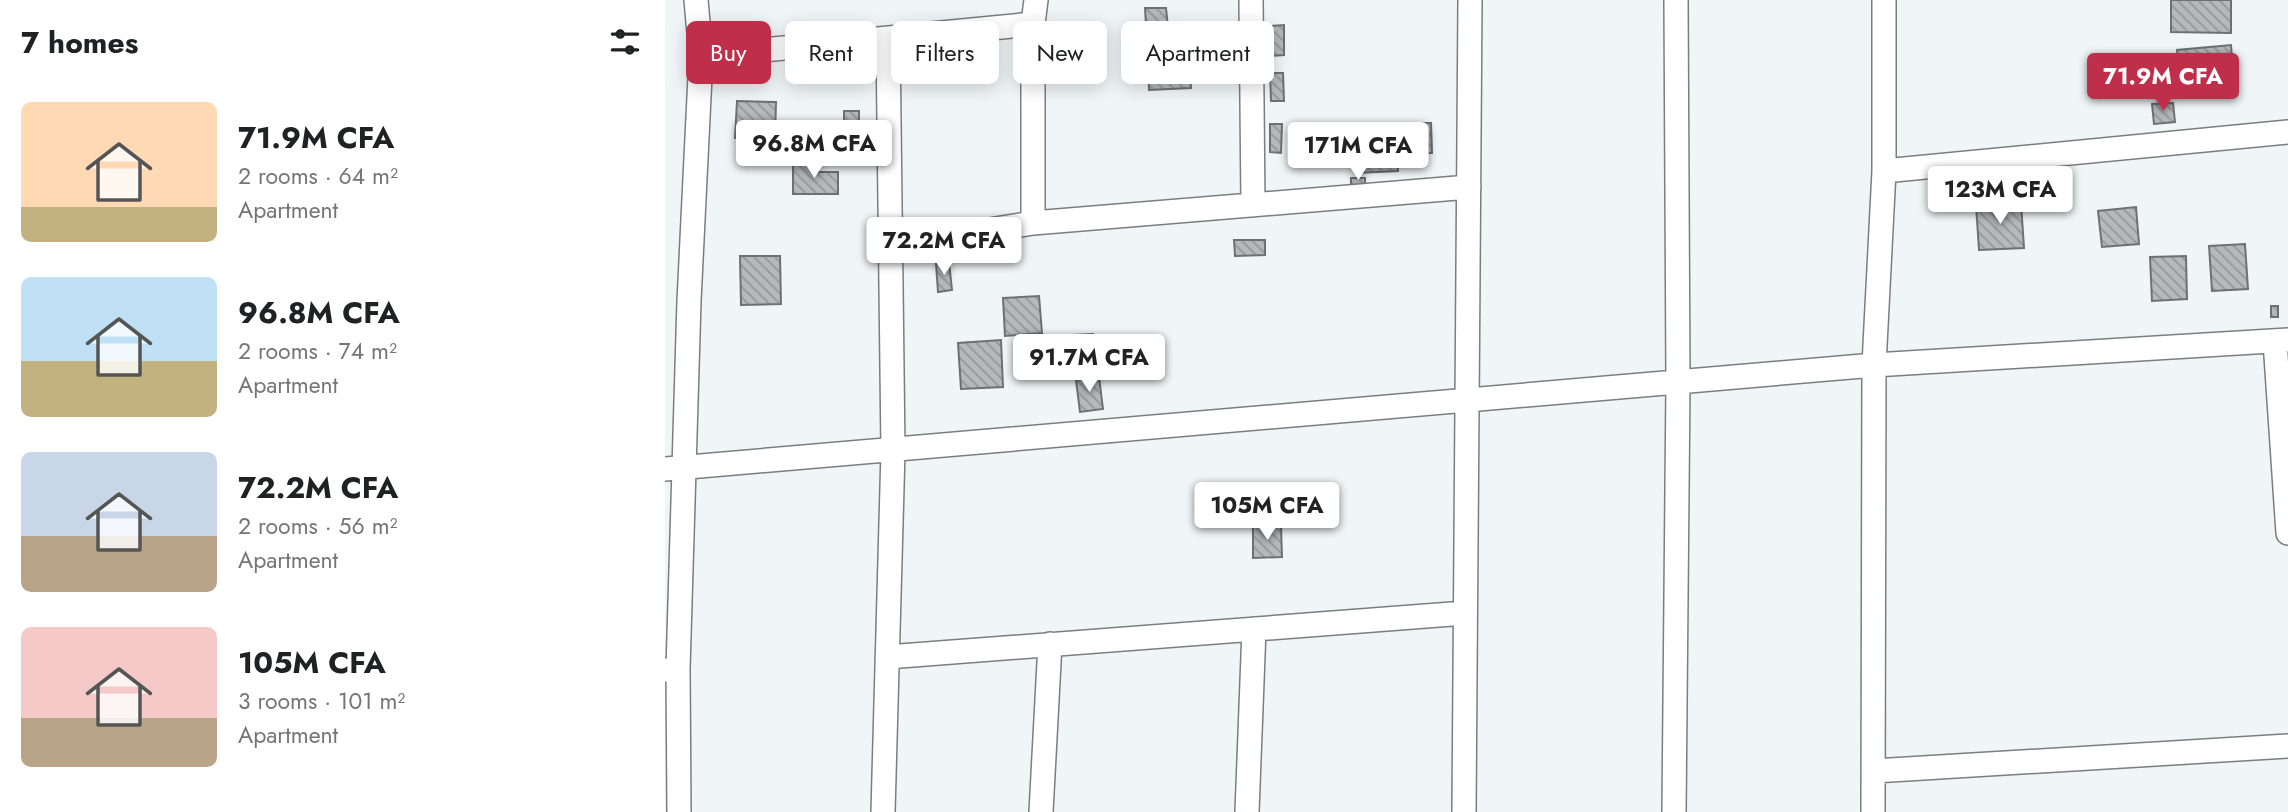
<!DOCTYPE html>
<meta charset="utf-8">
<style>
body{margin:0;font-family:Jost,sans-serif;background:#f2f2f2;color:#202124;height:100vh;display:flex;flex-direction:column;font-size:26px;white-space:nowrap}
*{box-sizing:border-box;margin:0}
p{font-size:23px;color:#757577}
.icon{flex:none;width:38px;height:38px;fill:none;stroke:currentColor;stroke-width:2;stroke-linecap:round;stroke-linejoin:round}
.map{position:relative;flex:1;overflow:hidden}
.details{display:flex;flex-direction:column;background:#fff;width:665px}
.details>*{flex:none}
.hud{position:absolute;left:21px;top:21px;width:665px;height:63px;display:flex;gap:14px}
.price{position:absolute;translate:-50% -60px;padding:0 16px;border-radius:7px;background:#fff;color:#222;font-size:23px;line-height:46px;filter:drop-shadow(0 2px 4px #0008)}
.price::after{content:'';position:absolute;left:50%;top:42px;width:21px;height:16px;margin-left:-10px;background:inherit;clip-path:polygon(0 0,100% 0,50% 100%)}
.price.active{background:#c02f49;color:#fff}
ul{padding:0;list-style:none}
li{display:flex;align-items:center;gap:21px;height:175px;padding:0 21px}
li span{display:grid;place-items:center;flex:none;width:196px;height:140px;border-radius:10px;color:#555}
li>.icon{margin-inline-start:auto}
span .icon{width:84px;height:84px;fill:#fffc;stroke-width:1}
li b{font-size:30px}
h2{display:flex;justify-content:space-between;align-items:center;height:84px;padding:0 21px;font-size:30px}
.pill{padding:0 24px;border-radius:10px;background:#fff;box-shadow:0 4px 18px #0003;font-size:24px;line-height:63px}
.pill.active{background:#c02f49;color:#fff}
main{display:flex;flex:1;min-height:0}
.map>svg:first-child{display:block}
</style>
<main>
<section class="details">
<h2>7 homes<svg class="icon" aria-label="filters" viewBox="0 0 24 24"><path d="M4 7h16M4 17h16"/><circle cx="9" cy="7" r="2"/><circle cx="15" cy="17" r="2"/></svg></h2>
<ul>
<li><span style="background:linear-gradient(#ffd9b3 75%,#c2b280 0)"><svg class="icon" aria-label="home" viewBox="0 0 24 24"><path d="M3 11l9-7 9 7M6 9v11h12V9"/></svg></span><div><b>71.9M CFA</b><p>2 rooms · 64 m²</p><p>Apartment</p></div></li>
<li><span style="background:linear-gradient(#bfe0f5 60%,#c2b280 0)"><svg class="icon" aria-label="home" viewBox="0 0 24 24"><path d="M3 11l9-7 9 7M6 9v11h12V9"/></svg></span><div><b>96.8M CFA</b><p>2 rooms · 74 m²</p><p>Apartment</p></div></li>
<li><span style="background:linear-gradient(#c9d6e8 60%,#b9a48a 0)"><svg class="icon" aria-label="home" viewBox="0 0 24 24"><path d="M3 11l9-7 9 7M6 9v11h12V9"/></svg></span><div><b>72.2M CFA</b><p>2 rooms · 56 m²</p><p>Apartment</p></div></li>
<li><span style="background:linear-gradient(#f6c9c9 65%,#b9a48a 0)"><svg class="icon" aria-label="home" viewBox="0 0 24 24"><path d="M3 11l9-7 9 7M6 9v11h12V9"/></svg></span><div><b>105M CFA</b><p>3 rooms · 101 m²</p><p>Apartment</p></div></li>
</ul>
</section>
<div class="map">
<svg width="1623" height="812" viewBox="0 0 1623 812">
<defs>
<pattern id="building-back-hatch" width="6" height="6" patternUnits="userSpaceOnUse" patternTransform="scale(1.75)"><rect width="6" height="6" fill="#b6b9bc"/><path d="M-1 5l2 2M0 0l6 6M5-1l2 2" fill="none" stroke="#949799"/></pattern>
</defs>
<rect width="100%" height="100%" fill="#f0f5f7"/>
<path fill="url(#building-back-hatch)" stroke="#6e7174" stroke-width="2" d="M1506,0H1566V33L1506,32Z
M480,8H501L503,27H511L512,41L482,42Z
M619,25V55L606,56V26Z
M1566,45L1569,82L1516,87L1512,50Z
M524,51L526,88L484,90L483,52Z
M605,73H618L619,101H606Z
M72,101L111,102L110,139L70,138Z
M1508,103L1510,122L1489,124L1487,104Z
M179,111H194V139H179Z
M752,123H766L767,153H752Z
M605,124H617L616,153L605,152Z
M730,126L733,171L691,173L689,128Z
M128,163H151V172H173V194H128Z
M686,178H700V187H686Z
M1356,203L1359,248L1314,250L1311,205Z
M1471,207L1474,244L1437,247L1433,211Z
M569,240H600V255L570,256Z
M1580,244L1583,289L1547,291L1544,246Z
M75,256H115L116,304L76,305Z
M1521,256L1522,299L1487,301L1485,257Z
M284,262L287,290L273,292L271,263Z
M374,296L377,333L340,336L338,298Z
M1606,306H1613V317H1606Z
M428,334L430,368L389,370L387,336Z
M336,340L338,387L296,389L293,343Z
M434,377L438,409L415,412L411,380Z
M588,526H616L617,557L588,558Z"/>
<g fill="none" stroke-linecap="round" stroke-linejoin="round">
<defs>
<path id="minor" d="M586,0L588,205
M36,56L368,24
M1219,171L1623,132
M368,223V24L371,0
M225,246L368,223L804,187
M1610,341L1623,533
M0,469L1209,365L1623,340
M222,657L800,613
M13,669L24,301L36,56L31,0
M0,670L13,669L14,812
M1209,771L1623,746
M218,812L228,451L223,39
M376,812L385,644
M582,812L589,629
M799,812L805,0
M1009,812L1013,382L1011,0
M1208,812L1209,365L1219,171V0"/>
</defs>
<use href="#minor" stroke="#7a7e80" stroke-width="26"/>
<use href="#minor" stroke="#fff" stroke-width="23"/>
</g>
</svg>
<b class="price active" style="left:1498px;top:113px">71.9M CFA</b>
<b class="price" style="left:149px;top:180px">96.8M CFA</b>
<b class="price" style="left:693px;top:182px">171M CFA</b>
<b class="price" style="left:1335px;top:226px">123M CFA</b>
<b class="price" style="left:279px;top:277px">72.2M CFA</b>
<b class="price" style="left:424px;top:394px">91.7M CFA</b>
<b class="price" style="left:602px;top:542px">105M CFA</b>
<div class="hud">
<a class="pill active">Buy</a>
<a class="pill">Rent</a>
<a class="pill">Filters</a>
<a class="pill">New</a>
<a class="pill">Apartment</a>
</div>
</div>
</main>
